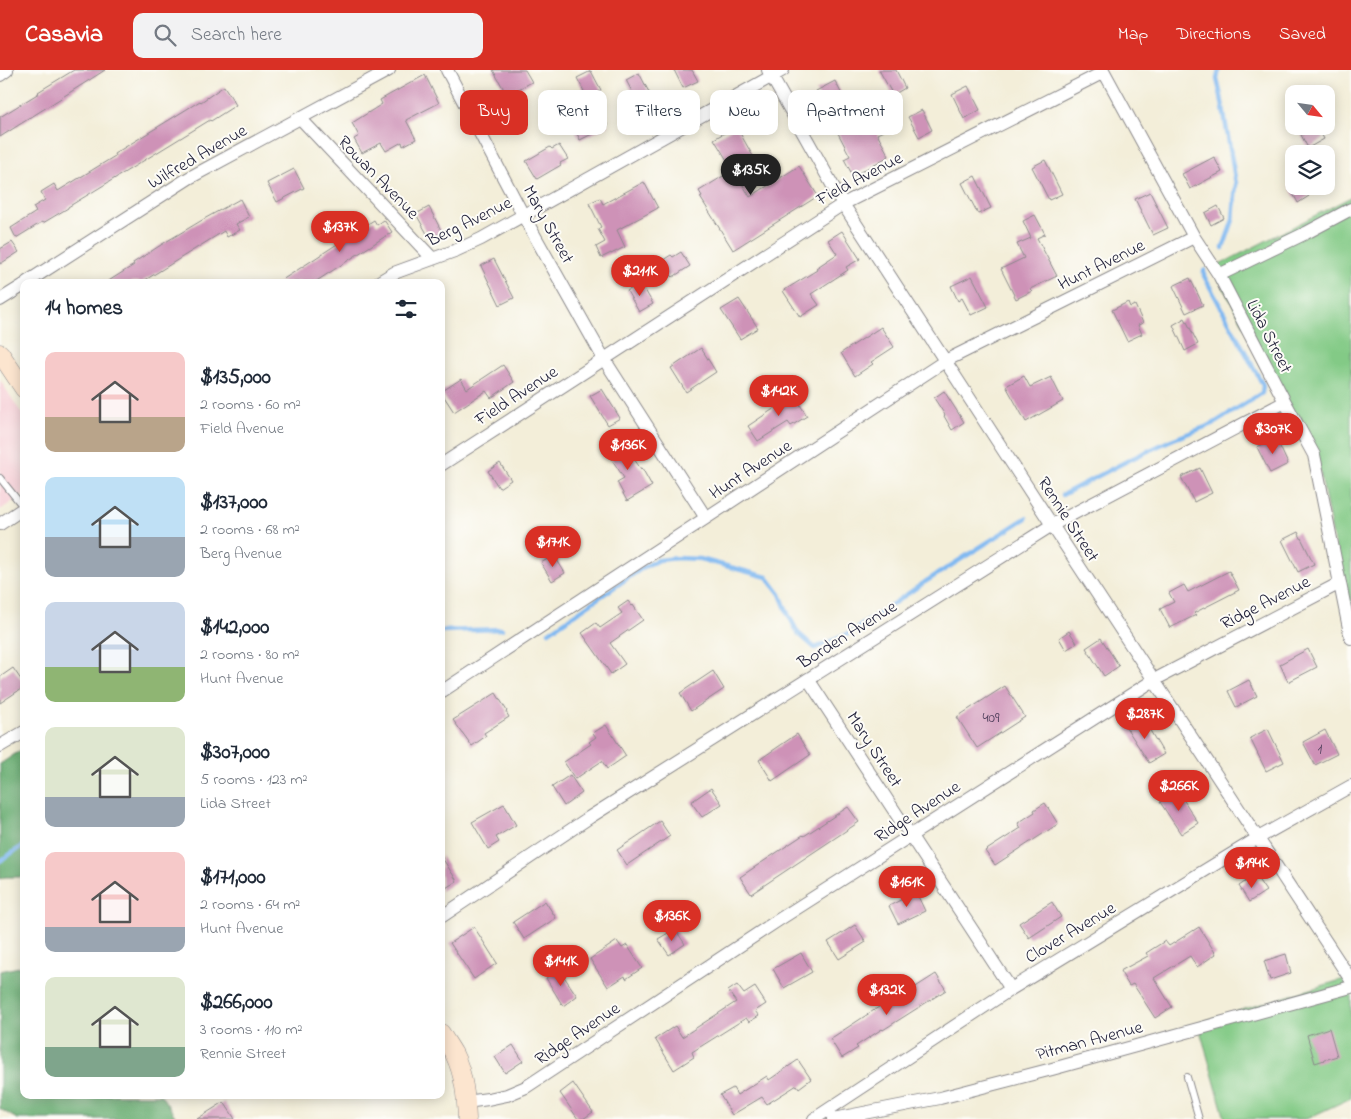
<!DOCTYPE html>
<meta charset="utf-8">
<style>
body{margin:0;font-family:"Indie Flower",sans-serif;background:#f2f2f3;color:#1f2937;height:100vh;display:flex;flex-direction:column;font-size:19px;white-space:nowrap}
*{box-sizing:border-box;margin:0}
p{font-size:16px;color:#747a83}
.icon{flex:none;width:28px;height:28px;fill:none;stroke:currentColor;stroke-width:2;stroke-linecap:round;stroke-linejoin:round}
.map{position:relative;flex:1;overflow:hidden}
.details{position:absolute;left:20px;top:209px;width:425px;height:820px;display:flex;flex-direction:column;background:#fff;border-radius:10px;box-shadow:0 2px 12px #0003}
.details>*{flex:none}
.banner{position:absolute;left:460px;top:20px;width:475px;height:45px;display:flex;gap:10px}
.needle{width:32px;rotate:119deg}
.buttons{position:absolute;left:1285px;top:15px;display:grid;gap:10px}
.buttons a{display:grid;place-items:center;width:50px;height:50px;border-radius:10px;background:#fff;box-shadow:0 2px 12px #0003;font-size:25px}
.price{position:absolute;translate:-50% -42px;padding:0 11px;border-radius:18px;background:#d93025;color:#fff;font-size:16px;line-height:32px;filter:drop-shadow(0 1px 2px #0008)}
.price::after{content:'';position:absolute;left:50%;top:30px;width:15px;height:11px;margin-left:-8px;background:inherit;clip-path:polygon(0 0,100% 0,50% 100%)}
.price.current{background:#222;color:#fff}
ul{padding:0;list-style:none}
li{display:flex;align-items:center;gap:15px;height:125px;padding:0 25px}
li span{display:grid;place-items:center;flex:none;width:140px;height:100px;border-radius:10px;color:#555}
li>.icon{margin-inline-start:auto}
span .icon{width:60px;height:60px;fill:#fffc;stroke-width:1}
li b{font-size:21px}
h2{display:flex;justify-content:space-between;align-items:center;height:60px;padding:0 25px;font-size:21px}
.tag{padding:0 18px;border-radius:10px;background:#fff;box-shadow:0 2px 12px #0003;font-size:18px;line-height:45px}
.tag.current{background:#d93025;color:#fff}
header{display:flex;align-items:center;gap:30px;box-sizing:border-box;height:70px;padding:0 25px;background:#d93025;color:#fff}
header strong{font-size:24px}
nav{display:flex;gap:28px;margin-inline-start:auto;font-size:18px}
.search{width:350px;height:45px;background:#f2f2f3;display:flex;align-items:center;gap:12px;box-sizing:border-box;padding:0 18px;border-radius:10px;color:#747a83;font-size:19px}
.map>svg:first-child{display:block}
</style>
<header>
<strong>Casavia</strong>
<div class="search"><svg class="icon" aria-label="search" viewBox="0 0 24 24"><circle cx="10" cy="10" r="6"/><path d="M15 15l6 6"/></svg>Search here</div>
<nav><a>Map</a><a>Directions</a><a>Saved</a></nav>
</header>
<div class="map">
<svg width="1351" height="1049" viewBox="0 0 1351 1049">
<rect width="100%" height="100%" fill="#fdfcf7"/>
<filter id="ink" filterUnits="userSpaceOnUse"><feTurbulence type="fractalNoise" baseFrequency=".02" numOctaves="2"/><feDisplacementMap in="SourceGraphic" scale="10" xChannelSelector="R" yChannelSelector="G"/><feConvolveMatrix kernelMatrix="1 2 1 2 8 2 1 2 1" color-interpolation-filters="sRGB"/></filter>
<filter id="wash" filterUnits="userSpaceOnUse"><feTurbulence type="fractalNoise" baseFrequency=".0096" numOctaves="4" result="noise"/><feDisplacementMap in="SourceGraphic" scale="20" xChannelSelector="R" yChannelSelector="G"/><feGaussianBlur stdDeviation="1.12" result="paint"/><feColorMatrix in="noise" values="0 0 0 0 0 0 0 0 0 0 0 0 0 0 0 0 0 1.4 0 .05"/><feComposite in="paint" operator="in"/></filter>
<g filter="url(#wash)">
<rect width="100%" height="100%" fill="#f3eed9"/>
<path fill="#f6cfd7" d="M0,310L24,347V424L0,440Z"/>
<path fill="#83ca86" stroke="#527660" d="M1351,127V559L1319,396L1213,198Z
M1351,907V1028L1306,1049H1225L1198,953Z"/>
<path fill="#6aae73" stroke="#466857" d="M24,678V807H5L0,809V694Z
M24,896V1025H161L177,1049H17L0,1039V901Z"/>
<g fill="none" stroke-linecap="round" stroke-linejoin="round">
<path stroke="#81b9f1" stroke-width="4.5" d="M1219,0L1217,9L1221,26L1236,114L1233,150L1223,178
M1062,425L1127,391L1171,370L1213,354L1262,323L1263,315L1204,206V200
M441,561L502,559
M549,562L644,497L658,490L678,488L700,489L767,507L780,524L788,544L798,563L815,578L850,563L925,512L1026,448
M0,791L24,775"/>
</g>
<g id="blocks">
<path fill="#ce92b7" d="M74,0H105L0,67V47L39,23L38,22Z
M493,0H525L532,12L507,25Z
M674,0H692L698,11L683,18Z
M879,0H896L905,18L893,25Z
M591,1L601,20L587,27L577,8Z
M639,3L651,26L638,33L626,10Z
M425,5L439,33L406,50L416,69L403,76L402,72L386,81L381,73L362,83L354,69L359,66L352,53L382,34L380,30Z
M835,11L852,44L862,39L867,49L887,39L896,55L877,64L889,86L853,106L844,89L850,86L816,21Z
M224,16L236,35L211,51L210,50L68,137V138L43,153L42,152L16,168L11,158L36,142L33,137L45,130L41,122L54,114L58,121L115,86L114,84L200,31L201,32Z
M968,16L980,40L964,49L952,24Z
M600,40L608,56L580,70L574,57L579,55L577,51Z
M922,40L932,60L919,67L908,47Z
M736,56L754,88L734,100L750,127L799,96L818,126L733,180L700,127L702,126L699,121L733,100L714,69Z
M1317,56L1324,69L1308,78L1301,65Z
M559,75L568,89L560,93L561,95L537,109L526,91L550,77L552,79Z
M1214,87L1222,102L1190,119L1182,104Z
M1045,90L1062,124L1049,130L1032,97Z
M294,99L304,118L277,132L267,113Z
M975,106L991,138L978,144L962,113Z
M644,112L658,138L617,160L625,177L611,184V183L601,188L596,177L605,172L598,159L601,157L589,133L600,128L603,134Z
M1289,116H1304L1309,126L1298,133Z
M1150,122L1168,158L1153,165L1135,129Z
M240,129L249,147L236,154L240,160L227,167L224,161L142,212H107L134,195L133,193L164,173L204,149Z
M1218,136L1224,148L1211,155L1205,143Z
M429,137L442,162L430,169L416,144Z
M1035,145L1045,164L1037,168L1057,206L1030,219L1032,221L1016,229L1001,199L1024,188L1017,174L1031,168L1023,151Z
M374,150L377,155L384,150L392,162L315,212H279Z
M842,161L860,189L846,197L848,200L811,224L819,235L800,247L783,221L817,200L816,198L837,184L828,170Z
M12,172L19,182L0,194V179Z
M681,182L690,196L673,207L671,205L664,209L655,195L671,185L673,187Z
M494,189L514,228L500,235L481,196Z
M972,206L988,237L971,245L962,228L958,231L951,216Z
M1190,208L1203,235L1186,243L1173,216Z
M641,213L653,234L639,242L627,221Z
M739,229L758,258L740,269L721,240Z
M1128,232L1130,237L1135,235L1143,253L1138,255L1142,264L1127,271L1112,240Z
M1185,248L1198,274L1185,281L1173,255Z
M881,257L894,277L871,292L873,294L855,306L841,283Z
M701,278L716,302L686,322L671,298Z
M503,295L514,312L491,328L486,321L454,342L441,322L461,309L467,319Z
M1024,306L1030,317L1051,307L1063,331L1026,352L1006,316Z
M602,319L620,348L608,355L590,326Z
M944,321L964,352L952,360L944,346L945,345L934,328Z
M792,322L807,346L791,356L788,352L758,371L748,356L778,336L775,332Z
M1276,368L1288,394L1270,403L1257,377Z
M620,369L641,399L642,398L652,416L627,431L617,412L624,408L605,379Z
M500,393L511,410L499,418L488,401Z
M1200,398L1212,423L1194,432L1181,407Z
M1298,462L1314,494L1298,502L1282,470Z
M554,485L565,503L552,511L541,493Z
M1229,501L1239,520L1194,543L1196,545L1170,558L1160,539L1174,532L1169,523L1184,515L1188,522Z
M628,531L632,536L633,535L643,550L610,573L625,594L611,604L582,563L596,553L600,558L622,543L618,538Z
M1069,561L1077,573L1066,580L1059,568Z
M1101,568L1119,596L1104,606L1086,578Z
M1308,579L1317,597L1288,612L1280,594Z
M13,598L24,614V617L0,633V607Z
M713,601L724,619L691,641L680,623Z
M1249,610L1257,626L1236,637L1228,621Z
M1005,616L1025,647L977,678L957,647Z
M496,623L507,641L506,642L509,647L484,663L486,666L472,676L453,650Z
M1142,647L1164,684L1149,693L1126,657Z
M606,655L626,686L607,699L602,691L575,709L564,692L591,674L589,672L596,667L593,663Z
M1268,659L1284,692L1266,701L1250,668Z
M1325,660L1337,684L1315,695L1303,672Z
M797,664L810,685L772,711L759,690Z
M570,705L582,723L564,736L552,717Z
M711,718L722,734L702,747L691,732Z
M1178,721L1198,753L1181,764L1160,732Z
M1045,733L1058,754L995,795L985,781L1021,758L1018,753L1035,742L1034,740Z
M504,734L516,755L496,767L499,772L488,779L472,752Z
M848,737L859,752L751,824L740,807L803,765L804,766Z
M660,751L670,766L627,795L617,780Z
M441,786L457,811L441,821Z
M1255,805L1266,821L1249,832L1239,816Z
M916,822L925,841L898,854L889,836Z
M545,831L556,848L524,869L513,852Z
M1052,832L1061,847L1029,868L1019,853Z
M855,855L866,872L839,889L828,872Z
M474,857L497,893L474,909L450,873Z
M1199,857L1216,884L1197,897L1190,886L1154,908L1172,937L1155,948L1133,914L1129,916L1120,901L1148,886L1146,883L1165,871L1169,876Z
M675,859L685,874L669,885L658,869Z
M617,871L622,878L627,875L642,898L626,909L625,906L608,917L590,889Z
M801,883L812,902L784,918L773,899Z
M1286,884L1291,903L1270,910L1264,891Z
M559,899L577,926L563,936L546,908Z
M936,904L946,920L883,960L882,959L856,976L858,978L842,988L830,969L885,933L899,925L900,927Z
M737,915L744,924L755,917L766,934L755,941L759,946L749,952L746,948L692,982L694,987L674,1000L655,969L675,956L682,967L736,932L728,921Z
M1329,958L1337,986L1315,993L1307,965Z
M513,975L523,991L505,1003L495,987Z
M798,990L811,1009L799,1018L797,1015L767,1034L762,1027L732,1045L720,1025L733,1018L737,1025L767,1006L769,1010Z
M573,1013L593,1042L583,1049H578L560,1023Z
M224,1032L235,1049H197Z"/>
</g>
</g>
<g filter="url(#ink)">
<use href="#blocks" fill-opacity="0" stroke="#8a888a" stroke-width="1"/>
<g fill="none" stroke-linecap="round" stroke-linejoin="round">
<defs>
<path id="lane" d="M0,408L24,438
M1187,1007L1199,1049"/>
<path id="street" d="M447,0L523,145L604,289L706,448
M768,0L843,134L1052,455L1351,910
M1103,0L1194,167L1219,205L1285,332L1314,385L1351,568
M0,5L7,0
M300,48L433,189
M1219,205L1306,163L1351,139
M27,212L189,108L389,0
M379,212L394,203L457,180L481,169L783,0
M0,230L24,215
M441,395L843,134L1104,2
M0,454L24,438
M808,609L1011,919
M441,622L945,291L1194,167
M0,676L24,662
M441,847L590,747L1052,455L1285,332
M466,1032L488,1029L507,1025L526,1017L780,849L1154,610L1340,513
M814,1049L1011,919L1258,768L1351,716
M833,1049L940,1028L1052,999L1351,917"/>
<path id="secondary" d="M0,283L24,319
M441,963C445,970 450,977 454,984C464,1004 466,1027 467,1049"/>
</defs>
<use href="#lane" stroke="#8a888a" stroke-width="8"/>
<use href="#street" stroke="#8a888a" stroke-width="14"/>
<use href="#secondary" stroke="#8a888a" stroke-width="19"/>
<use href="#lane" stroke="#fff" stroke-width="6"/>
<use href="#street" stroke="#fff" stroke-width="12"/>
<use href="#secondary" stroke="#fce5cf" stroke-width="18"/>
</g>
</g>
<g text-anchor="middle" stroke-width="4" stroke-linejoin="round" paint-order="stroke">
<g font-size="15" fill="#4d3e5a">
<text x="991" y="652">409</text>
<text x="1320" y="683">1</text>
</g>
<g font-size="18" fill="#22223b" stroke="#fdfcf7">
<text transform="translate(197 86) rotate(-30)" y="6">Wilfred Avenue</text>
<text transform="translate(379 107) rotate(46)" y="6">Rowan Avenue</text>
<text transform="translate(859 108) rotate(-28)" y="6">Field Avenue</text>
<text transform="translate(469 151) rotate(-26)" y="6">Berg Avenue</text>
<text transform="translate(549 154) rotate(61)" y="6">Mary Street</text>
<text transform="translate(1101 194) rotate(-26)" y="6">Hunt Avenue</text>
<text transform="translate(1270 266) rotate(63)" y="6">Lida Street</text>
<text transform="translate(516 325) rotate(-33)" y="6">Field Avenue</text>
<text transform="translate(750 399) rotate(-33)" y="6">Hunt Avenue</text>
<text transform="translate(1069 449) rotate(57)" y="6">Rennie Street</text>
<text transform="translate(1265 532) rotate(-27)" y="6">Ridge Avenue</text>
<text transform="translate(847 564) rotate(-32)" y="6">Borden Avenue</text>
<text transform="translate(875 679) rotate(57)" y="6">Mary Street</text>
<text transform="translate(917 741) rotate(-33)" y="6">Ridge Avenue</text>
<text transform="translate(1070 862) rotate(-31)" y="6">Clover Avenue</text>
<text transform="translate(577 963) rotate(-34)" y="6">Ridge Avenue</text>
<text transform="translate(1089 970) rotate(-15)" y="6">Pitman Avenue</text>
</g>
</g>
</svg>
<div class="buttons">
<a><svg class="needle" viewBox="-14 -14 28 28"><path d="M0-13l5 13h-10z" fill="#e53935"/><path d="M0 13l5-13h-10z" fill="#747a83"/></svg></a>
<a><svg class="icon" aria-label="layers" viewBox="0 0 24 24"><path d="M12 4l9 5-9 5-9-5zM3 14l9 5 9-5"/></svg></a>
</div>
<b class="price current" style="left:751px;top:126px">$135K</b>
<b class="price" style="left:340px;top:183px">$137K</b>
<b class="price" style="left:640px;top:227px">$211K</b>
<b class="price" style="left:779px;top:347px">$142K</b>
<b class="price" style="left:1273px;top:385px">$307K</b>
<b class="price" style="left:628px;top:401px">$136K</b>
<b class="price" style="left:553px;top:498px">$171K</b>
<b class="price" style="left:1145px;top:670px">$287K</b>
<b class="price" style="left:1179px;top:742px">$266K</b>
<b class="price" style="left:1252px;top:819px">$194K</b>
<b class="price" style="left:907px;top:838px">$161K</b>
<b class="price" style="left:672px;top:872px">$136K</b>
<b class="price" style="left:561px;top:917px">$141K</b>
<b class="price" style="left:887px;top:946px">$132K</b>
<div class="banner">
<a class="tag current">Buy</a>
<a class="tag">Rent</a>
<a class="tag">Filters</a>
<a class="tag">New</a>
<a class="tag">Apartment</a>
</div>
<section class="details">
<h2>14 homes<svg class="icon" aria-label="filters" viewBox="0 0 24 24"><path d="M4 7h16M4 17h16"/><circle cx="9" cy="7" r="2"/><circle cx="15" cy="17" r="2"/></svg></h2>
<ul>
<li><span style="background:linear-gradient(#f6c9c9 65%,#b9a48a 0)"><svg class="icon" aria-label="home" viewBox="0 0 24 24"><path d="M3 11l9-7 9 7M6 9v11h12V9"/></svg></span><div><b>$135,000</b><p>2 rooms · 60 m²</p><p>Field Avenue</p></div></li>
<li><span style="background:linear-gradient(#bfe0f5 60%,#9aa5b1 0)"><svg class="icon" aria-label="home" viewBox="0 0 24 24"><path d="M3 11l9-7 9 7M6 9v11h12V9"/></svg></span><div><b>$137,000</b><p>2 rooms · 68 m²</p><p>Berg Avenue</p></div></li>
<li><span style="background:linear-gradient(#c9d6e8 65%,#8fb573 0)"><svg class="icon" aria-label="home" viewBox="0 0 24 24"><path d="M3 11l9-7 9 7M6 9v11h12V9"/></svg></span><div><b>$142,000</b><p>2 rooms · 80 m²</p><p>Hunt Avenue</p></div></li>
<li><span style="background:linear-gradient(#dfe7d0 70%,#9aa5b1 0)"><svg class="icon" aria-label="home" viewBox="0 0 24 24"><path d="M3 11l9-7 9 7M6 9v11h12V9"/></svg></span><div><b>$307,000</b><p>5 rooms · 123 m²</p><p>Lida Street</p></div></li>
<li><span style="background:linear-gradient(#f6c9c9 75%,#9aa5b1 0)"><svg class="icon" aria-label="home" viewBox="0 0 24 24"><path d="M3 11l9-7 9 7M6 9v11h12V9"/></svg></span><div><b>$171,000</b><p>2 rooms · 64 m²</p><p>Hunt Avenue</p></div></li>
<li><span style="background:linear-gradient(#dfe7d0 70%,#7fa58c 0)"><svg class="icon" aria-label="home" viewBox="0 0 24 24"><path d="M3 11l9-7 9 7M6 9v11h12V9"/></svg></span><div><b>$266,000</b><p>3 rooms · 110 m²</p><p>Rennie Street</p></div></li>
</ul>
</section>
</div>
